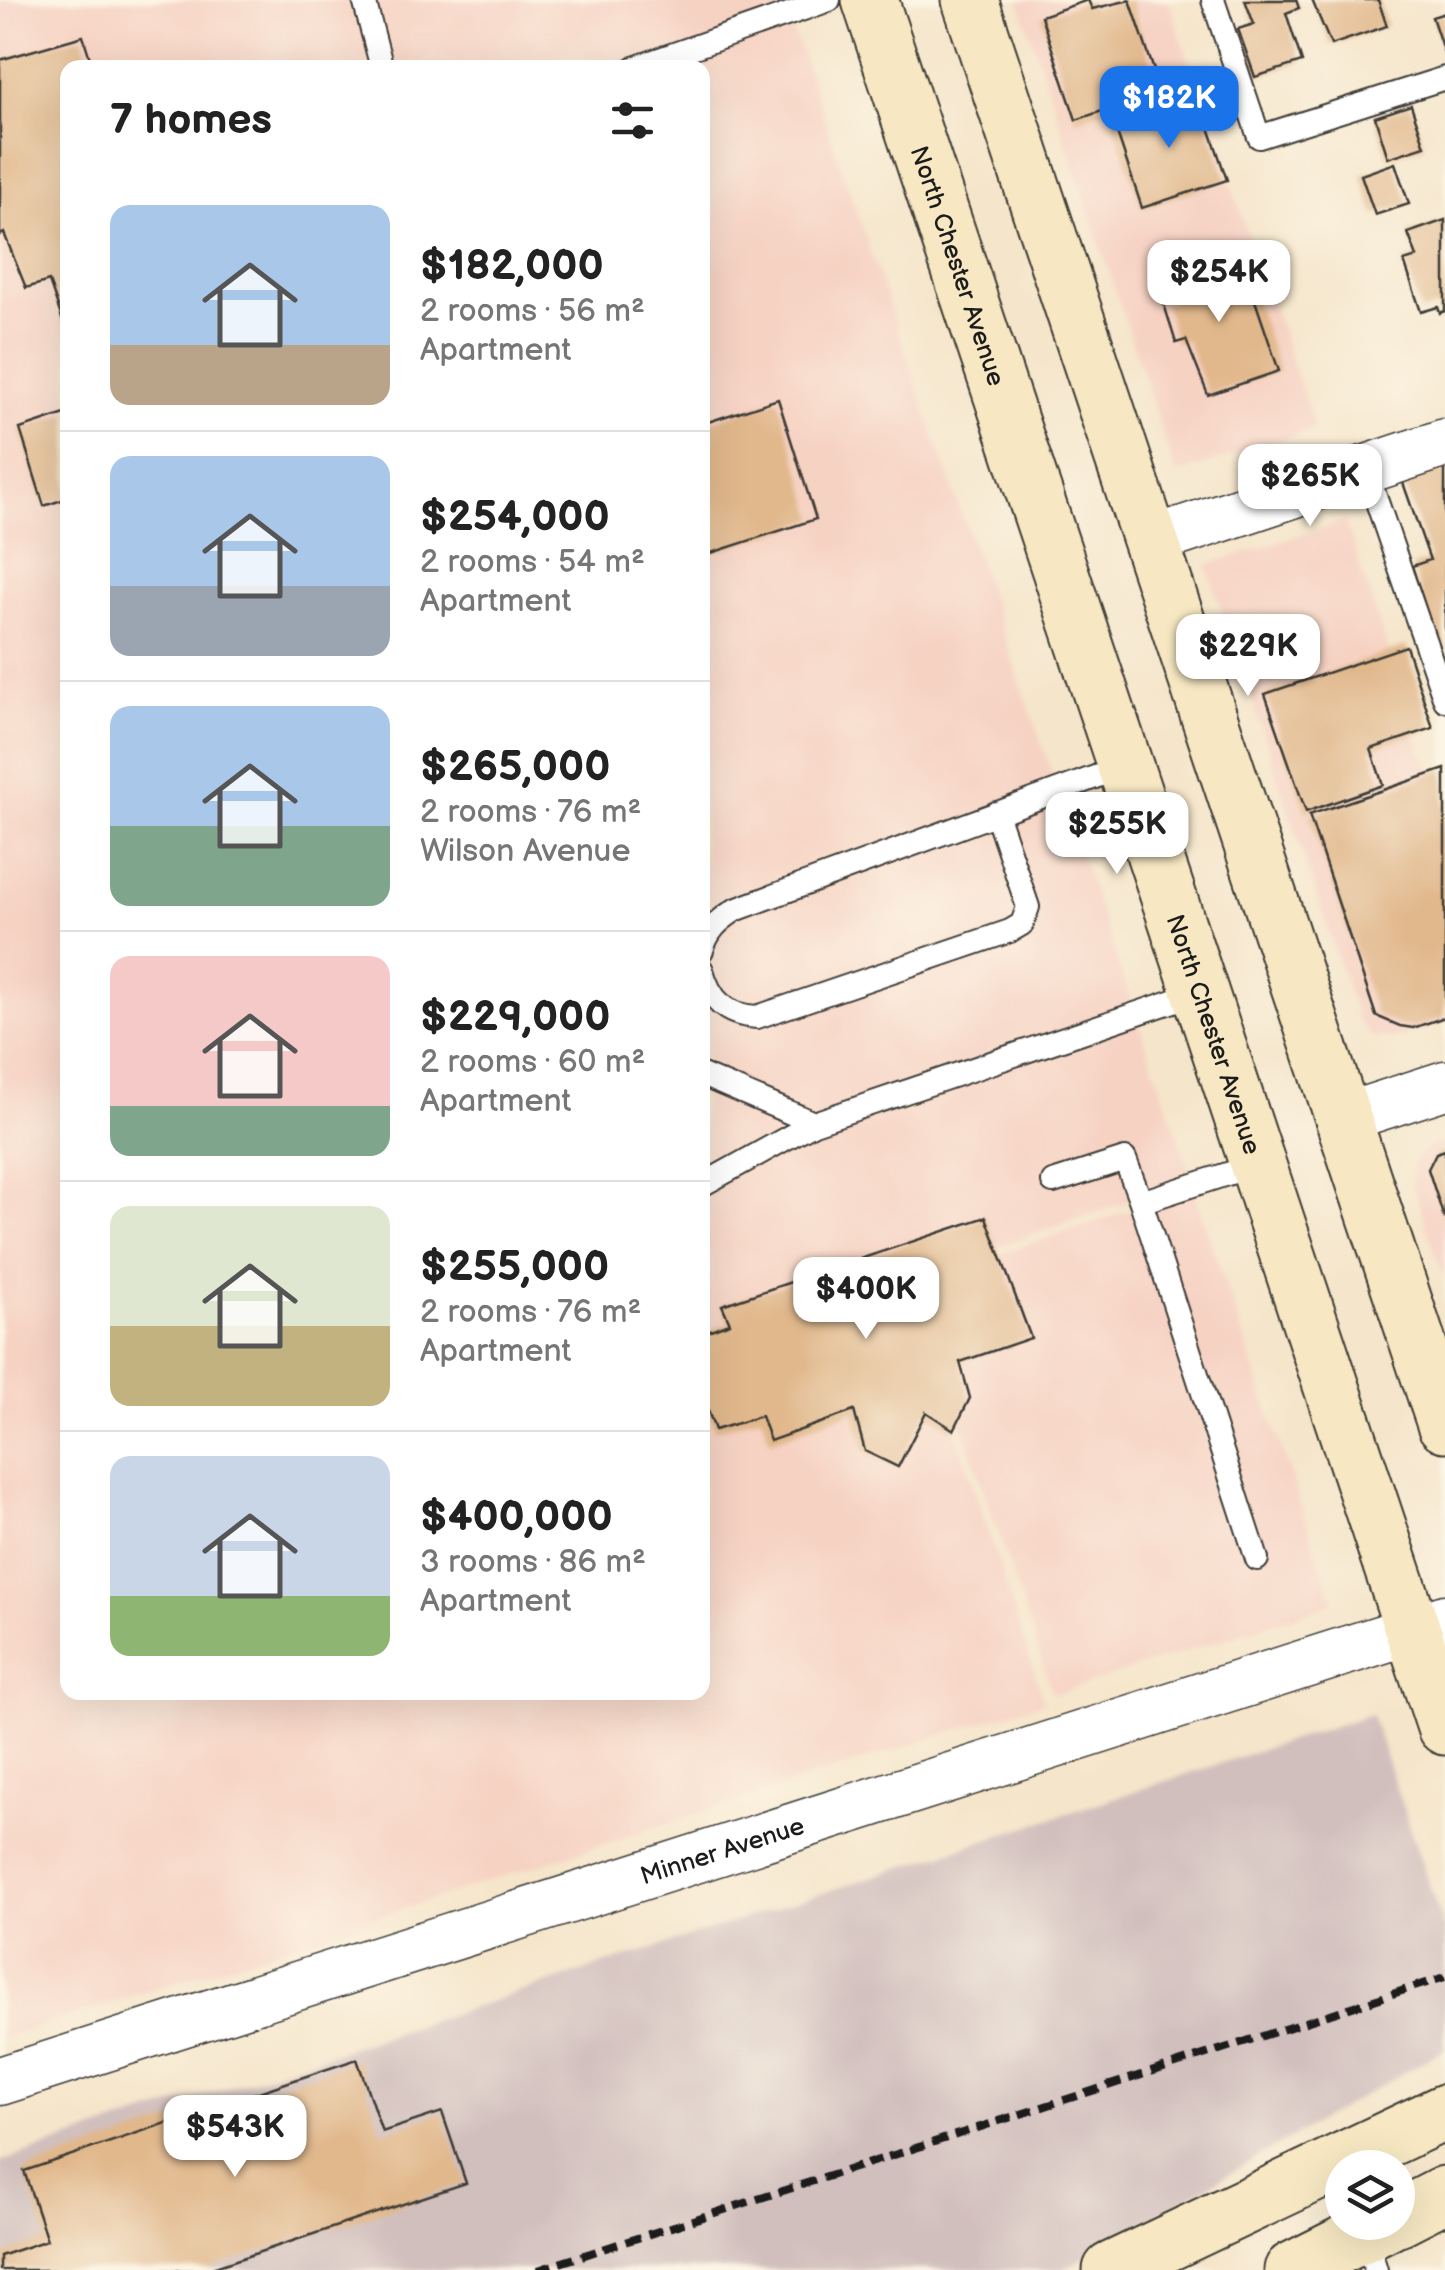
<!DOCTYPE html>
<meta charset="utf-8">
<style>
body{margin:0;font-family:"Balsamiq Sans",sans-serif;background:#f6f6f6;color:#222;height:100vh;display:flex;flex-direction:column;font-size:38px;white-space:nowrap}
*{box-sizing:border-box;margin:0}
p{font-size:32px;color:#767676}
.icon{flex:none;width:55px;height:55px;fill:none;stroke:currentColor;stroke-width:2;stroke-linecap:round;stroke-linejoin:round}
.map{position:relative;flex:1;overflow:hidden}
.panel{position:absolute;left:60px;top:60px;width:650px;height:1640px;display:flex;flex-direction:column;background:#fff;border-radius:20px;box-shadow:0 10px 40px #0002}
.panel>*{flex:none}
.tools{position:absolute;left:1325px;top:2150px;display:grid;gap:20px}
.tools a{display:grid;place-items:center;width:90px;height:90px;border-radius:50%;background:#fff;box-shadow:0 10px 40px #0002;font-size:50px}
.price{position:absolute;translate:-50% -85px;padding:0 22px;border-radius:20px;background:#fff;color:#222;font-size:32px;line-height:65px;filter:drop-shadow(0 2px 5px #0008)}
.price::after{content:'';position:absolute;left:50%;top:60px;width:30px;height:22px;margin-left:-15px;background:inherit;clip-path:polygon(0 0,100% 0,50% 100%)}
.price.current{background:#1a73e8;color:#fff}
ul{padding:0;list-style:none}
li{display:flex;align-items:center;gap:30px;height:250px;padding:0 50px}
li+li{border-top:2px solid #e0e0e0}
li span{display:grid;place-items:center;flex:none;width:280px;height:200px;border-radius:20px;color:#555}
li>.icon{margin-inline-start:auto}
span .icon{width:120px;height:120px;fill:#fffc;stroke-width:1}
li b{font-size:42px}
h2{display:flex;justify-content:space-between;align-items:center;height:120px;padding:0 50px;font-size:42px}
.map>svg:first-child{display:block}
</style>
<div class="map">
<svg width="1445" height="2270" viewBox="0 0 1445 2270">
<rect width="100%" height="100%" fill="#fcf5e5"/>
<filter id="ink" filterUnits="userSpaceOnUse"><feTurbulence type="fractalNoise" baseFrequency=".01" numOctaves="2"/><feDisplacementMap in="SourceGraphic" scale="20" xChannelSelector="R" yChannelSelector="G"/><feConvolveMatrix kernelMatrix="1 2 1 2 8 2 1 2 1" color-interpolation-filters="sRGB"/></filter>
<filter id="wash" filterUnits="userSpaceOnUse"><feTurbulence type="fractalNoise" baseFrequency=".0048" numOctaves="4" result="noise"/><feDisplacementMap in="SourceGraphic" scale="40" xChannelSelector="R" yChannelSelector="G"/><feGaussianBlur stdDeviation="2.25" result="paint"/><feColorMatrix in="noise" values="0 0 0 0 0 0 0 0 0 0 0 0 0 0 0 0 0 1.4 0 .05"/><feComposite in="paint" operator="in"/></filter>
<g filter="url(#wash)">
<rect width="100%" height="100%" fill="#f5e5ca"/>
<path fill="#f6d2c3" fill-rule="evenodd" d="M0,0H783L1193,1179L906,1279L1044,1702L0,2039ZM68,68H702V1692H68Z
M1019,0H1168L1315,429L1176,474Z
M1345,520L1421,751L1442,783H1445V1022L1394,1039L1372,1037L1358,1021L1207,565Z
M1445,1142V1281L1412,1183L1414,1161L1430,1146Z
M1193,1189L1334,1603L1053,1695L914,1283Z"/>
<path fill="#d1bfbd" d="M1371,1714L1445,1932V2049L1062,2270H0V2162Z"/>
<g id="blocks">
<path fill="#e1b88c" d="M1088,0L1092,9L1130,0L1161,91L1076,120L1041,16Z
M1245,0H1296L1299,8L1286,13L1302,62L1255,77L1238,29L1254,24Z
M1312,0H1378L1387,26L1331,45Z
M1445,13V52L1444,53L1432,17Z
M83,36L93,68H68L67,333L49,281L26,288L4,233L0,235V60Z
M1178,96L1182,110L1201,104L1227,180L1142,208L1112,118Z
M1411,105L1425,146L1388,158L1375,117Z
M1395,163L1409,204L1375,215L1361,175Z
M1445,220V311L1440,313L1438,307L1421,312L1404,261L1417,257L1408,233Z
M1221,256L1229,280L1246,274L1279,371L1208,395L1186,340L1176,343L1164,304L1175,300L1166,274Z
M778,399L816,519L702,556V424Z
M68,413V498L44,506L20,429Z
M1445,459V663L1444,664L1412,566L1430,560L1400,474Z
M1406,646L1433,728L1371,749L1383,785L1306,812L1265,694Z
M1445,769V1017L1413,1028L1400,1026L1376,1016L1309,815Z
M1445,1150V1218H1444L1428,1169L1436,1153Z
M986,1217L1031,1338L960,1362L970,1398L954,1430L926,1412L898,1467L865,1451L854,1411L770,1441L761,1416L715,1430L702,1394V1333L730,1323L722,1305Z
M357,2059L382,2132L442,2112L466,2183L206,2270H0V2256L47,2240L24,2171Z"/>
</g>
</g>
<g filter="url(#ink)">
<use href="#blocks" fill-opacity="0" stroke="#3d3a36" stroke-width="2.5"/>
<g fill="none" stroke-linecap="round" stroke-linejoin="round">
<defs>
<path id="lane" d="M364,0L382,68
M1213,0L1259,137L1445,78
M634,68L829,0
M1366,470L1445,700
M702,950C708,930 718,921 735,910L1125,766
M702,970C710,1000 725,1015 757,1017L1010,931L1022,924L1028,907L996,813
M702,1075L814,1123
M1053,1182L1125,1159L1141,1202
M702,1185L814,1123L1200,992
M1257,1559L1141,1202L1258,1164
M1365,2234L1376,2270"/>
<g id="street">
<path d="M1151,541L1445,443"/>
<path d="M1343,1118L1445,1085"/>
<path id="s1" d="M0,2081L1445,1619"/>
</g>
<g id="secondary">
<path id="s2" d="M870,0L1445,1727"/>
<path d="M970,0L1445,1424"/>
<path d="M1398,2218L1445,2194"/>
<path d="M1111,2270L1445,2112"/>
<path d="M1292,2270L1388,2222"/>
</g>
</defs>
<use href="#lane" stroke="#3d3a36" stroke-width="26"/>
<use href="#street" stroke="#3d3a36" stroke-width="51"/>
<use href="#secondary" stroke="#3d3a36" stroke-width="59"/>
<use href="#lane" stroke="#fff" stroke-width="22"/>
<use href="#street" stroke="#fff" stroke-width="48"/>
<use href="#secondary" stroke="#f7e8c3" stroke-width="55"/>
<path stroke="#1c1c1c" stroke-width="8" stroke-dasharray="15 8" stroke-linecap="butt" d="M538,2270L1445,1977"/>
</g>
</g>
<g text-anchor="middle" stroke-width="9" stroke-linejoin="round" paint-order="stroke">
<g font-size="25" fill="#1c1c1c" stroke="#fcf5e5">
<text dy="9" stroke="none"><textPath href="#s2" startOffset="280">North Chester Avenue</textPath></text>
<text dy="9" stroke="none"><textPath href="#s2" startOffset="1090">North Chester Avenue</textPath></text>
<text dy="9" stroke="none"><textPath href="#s1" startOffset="758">Minner Avenue</textPath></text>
</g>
</g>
</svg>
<div class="tools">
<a><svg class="icon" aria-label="layers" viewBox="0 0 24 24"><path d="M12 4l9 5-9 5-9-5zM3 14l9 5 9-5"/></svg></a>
</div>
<b class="price current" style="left:1169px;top:151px">$182K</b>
<b class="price" style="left:1219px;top:325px">$254K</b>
<b class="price" style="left:1310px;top:529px">$265K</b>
<b class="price" style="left:1248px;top:699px">$229K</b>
<b class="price" style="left:1117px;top:877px">$255K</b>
<b class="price" style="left:866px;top:1342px">$400K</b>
<b class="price" style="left:235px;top:2180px">$543K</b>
<section class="panel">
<h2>7 homes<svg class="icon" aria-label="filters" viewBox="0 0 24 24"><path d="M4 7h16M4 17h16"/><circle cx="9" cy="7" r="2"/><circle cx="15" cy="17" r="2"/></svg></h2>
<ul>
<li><span style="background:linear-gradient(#a9c7e8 70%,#b9a48a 0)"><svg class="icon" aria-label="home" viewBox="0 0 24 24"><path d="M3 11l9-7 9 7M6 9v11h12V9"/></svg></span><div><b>$182,000</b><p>2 rooms · 56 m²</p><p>Apartment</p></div></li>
<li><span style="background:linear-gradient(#a9c7e8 65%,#9aa5b1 0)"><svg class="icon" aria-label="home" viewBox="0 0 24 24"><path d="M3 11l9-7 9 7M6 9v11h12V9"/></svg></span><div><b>$254,000</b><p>2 rooms · 54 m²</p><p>Apartment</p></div></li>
<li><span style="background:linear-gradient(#a9c7e8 60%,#7fa58c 0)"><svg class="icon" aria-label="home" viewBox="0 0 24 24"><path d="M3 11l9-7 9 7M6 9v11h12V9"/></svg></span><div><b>$265,000</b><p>2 rooms · 76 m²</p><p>Wilson Avenue</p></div></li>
<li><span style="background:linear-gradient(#f6c9c9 75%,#7fa58c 0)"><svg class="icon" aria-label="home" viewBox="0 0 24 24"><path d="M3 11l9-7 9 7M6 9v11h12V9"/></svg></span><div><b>$229,000</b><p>2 rooms · 60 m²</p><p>Apartment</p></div></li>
<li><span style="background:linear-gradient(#dfe7d0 60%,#c2b280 0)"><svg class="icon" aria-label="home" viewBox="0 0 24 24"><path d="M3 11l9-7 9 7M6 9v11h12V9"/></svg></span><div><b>$255,000</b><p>2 rooms · 76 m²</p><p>Apartment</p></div></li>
<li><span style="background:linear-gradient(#c9d6e8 70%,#8fb573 0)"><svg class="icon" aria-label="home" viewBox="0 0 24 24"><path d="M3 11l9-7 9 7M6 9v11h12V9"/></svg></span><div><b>$400,000</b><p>3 rooms · 86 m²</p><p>Apartment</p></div></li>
</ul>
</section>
</div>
